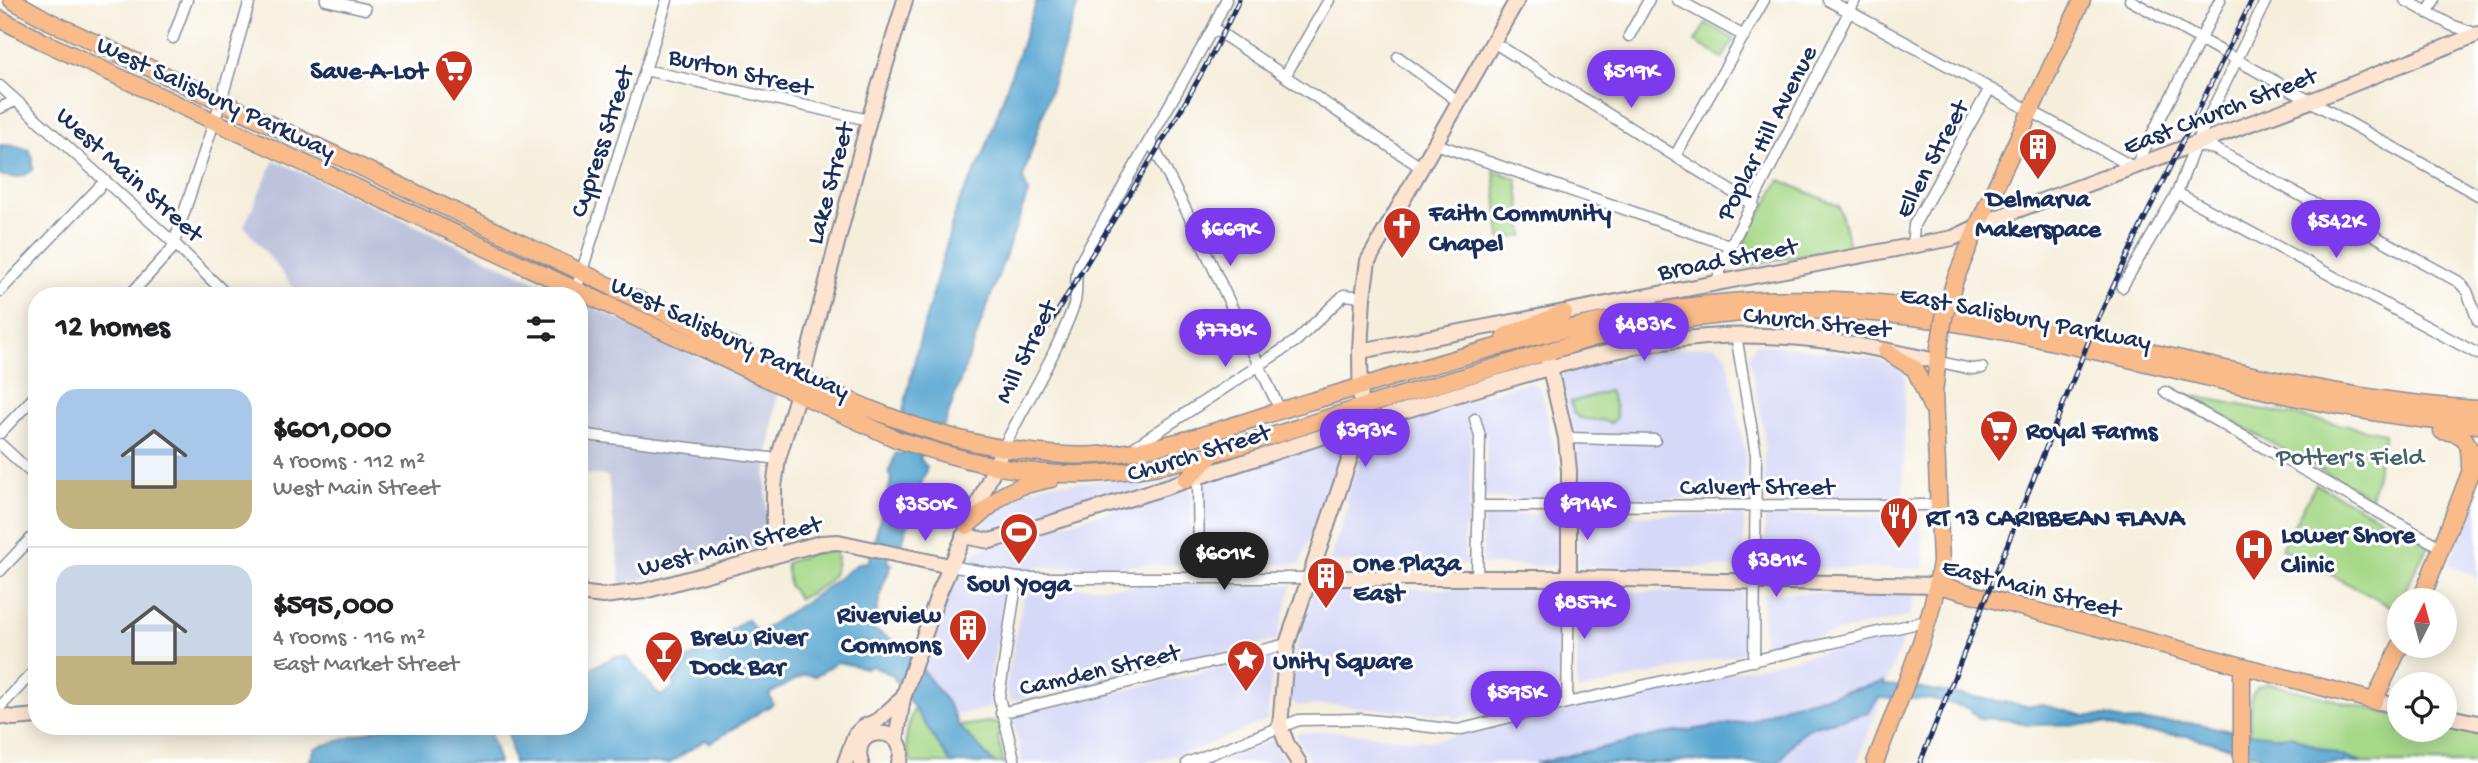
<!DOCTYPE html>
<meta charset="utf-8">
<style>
body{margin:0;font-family:"Gochi Hand",sans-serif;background:#f2f2f2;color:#202124;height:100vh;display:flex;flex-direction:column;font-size:26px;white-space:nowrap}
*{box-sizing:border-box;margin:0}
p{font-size:23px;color:#757577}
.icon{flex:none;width:38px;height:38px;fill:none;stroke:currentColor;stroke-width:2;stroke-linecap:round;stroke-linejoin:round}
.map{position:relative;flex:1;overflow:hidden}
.panel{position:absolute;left:28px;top:287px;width:560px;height:448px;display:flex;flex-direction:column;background:#fff;border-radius:28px;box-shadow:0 4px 18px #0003}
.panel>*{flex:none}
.needle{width:46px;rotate:6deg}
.fabs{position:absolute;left:2387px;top:588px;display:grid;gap:14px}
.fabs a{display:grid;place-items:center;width:70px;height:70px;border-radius:50%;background:#fff;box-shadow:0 4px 18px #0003;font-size:35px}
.price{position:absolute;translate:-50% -60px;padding:0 16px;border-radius:24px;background:#7c3aed;color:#fff;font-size:23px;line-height:46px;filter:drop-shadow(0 2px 4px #0008)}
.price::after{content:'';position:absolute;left:50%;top:42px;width:21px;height:16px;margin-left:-10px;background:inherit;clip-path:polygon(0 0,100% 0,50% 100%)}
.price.active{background:#222;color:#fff}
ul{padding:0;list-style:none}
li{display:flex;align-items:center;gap:21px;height:175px;padding:0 28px}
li+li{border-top:2px solid #e0e0e0}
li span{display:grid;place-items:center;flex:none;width:196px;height:140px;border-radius:21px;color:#555}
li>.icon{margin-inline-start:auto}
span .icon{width:84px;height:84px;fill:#fffc;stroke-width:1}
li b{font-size:30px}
h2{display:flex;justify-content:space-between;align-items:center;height:84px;padding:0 28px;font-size:30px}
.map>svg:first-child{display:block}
</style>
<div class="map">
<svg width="2478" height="763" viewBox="0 0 2478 763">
<rect width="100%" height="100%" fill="#fff"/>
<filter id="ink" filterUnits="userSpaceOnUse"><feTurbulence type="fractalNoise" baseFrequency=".0143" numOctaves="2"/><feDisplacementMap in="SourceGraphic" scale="14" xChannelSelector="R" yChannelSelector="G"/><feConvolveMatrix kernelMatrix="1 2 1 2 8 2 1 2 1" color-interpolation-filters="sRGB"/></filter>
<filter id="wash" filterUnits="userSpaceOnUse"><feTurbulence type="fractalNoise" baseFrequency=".00686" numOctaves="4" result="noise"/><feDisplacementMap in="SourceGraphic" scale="28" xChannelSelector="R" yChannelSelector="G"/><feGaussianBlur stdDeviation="1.57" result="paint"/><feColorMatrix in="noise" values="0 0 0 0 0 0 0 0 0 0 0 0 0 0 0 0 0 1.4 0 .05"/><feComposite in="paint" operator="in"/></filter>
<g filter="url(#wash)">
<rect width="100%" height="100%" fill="#f5eedb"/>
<path fill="#d6d8f8" d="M1756,344L1829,351L1878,360L1901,368L1905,378L1903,498L1765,496L1764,433L1749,355Z
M1714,345L1727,355L1745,453L1744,499L1580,498L1576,432L1573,431L1561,377L1563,373L1632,355Z
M1528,382L1541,388L1558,465L1557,499L1485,498L1487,433H1471L1469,523L1464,528V555L1467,559V565L1329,562L1349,503L1345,501L1346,498L1368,435L1373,429Z
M1336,441L1341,444L1342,449L1300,564H1206L1205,484L1209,479Z
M1189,469L1181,477L991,534L985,532L981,525L987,509L1003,497L1047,484L1130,480Z
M1186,488L1191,492L1192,564L1036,567L1021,570L972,561V555L977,550Z
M2478,488V578L2449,565Z
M1484,514L1561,515L1560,566L1482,565Z
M1578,515H1744L1743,568L1578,566Z
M1765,515H1920L1924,564L1922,569L1765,568Z
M956,576L1009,586L991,669L989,696L991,708L954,715L923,669Z
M1191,585H1292L1277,640L1129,676L1011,701L1009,698L1006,687L1025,589Z
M1315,587L1559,591L1558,696L1452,719V715L1334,705L1297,706L1290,700L1296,649Z
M1578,591L1742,593L1743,653L1577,691Z
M1763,593H1898L1915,596L1910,616L1764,648Z
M1902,634L1904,636L1889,678L1885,685L1883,682L1786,706L1751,721L1662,734L1535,763H1395L1389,755L1384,758V763H1312L1298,741L1296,733L1332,731L1428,741L1441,739Z
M1271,656L1273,657L1267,720L1195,750L1142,763H1022L1013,714L1132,689Z
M1879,698H1882L1857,763H1779L1794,741L1803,732L1814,726L1868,713Z
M1273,740L1285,763H1216Z"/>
<path fill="#bec3dd" d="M274,160L567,296H301L244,226Z
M579,301L777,393L766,476L767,544L621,585L608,476L579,474Z"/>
<path fill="#a6d887" stroke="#608472" stroke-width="2" d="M1706,23L1734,39L1723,58L1695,42Z
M1494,170L1517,179L1524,236L1500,239Z
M1780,180L1839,206L1850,247L1739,267L1734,260Z
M1609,391L1616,408V418L1611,423C1597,417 1585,423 1574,414L1571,402Z
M2183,394L2385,433L2371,498Z
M2316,484L2429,544L2395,609L2281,548Z
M833,551L837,556C837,583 820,587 799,599L789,585L786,563L812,553Z
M2267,683L2399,716V730H2445V727L2478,733V763H2248L2251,697L2257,687Z
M914,708L918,712L951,763H912C901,745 908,727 914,708Z
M989,722L999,724L1001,731L998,738L1004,763H994L959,726Z"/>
<path fill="#57a5d0" stroke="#396a97" stroke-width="2" d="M1037,0H1079L1023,177L1028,193L944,426L931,425L920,459L927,467L901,546L890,545L887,563L892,564L883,585L872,629L904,646L948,703L959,726L994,763H951L892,675L872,666L866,668L837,662L816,676L804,675L769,694L773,704L710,743L705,740L670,763H514L507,726H579V674L616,656L626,657L660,696L676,686L668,673L747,619L758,633L820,592L859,563L868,562L892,477L888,474L896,453L903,454L912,419L902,416L917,350L957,206L983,156Z
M0,145L17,146L29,150L33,158V170C21,179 14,178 0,175Z
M1883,682L1885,685L1919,688L2027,706L2043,705L2085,716H2107L2125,721L2178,722L2200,724L2226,730L2281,737L2292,735L2314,746L2362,763H2271L2256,754L2187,736L2124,731L2105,724L2027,725L2010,720L1979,718L1968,708L1932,699L1879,698L1868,713L1814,726L1803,732L1794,741L1779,763H1715L1690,760L1669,763H1535L1662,734L1751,721L1786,706Z
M388,726H488L499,763H309L315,748Z"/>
</g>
<g filter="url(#ink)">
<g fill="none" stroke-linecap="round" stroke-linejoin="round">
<defs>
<path id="street" d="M326,0L365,9
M1678,0L1744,36
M1828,0L2135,168L2220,0
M2130,0L2478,195
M2405,0L2451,25L2477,34
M2428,13L2434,0
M1213,28L1422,168
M1629,36L1649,0
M173,38L187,0
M1493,42L1753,205
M1398,57L1459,102
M645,70L869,120
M1285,76L1329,0
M0,86L174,243L228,296
M0,108L15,101
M1150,140L1190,218L1280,410
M1436,144L1731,246
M2195,145L2215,149L2459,282L2467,291L2478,321
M1675,156L1764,0
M2177,193L2478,354
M1912,247L1914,225L1989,90
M1716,284L1725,257L1855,0
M2122,287L2177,193L2195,145L2266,0
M0,291L104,182
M575,293L667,0
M129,296L171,250L174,243L221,101L250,0
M1736,335L1756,455L1754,661
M1936,361L1971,369L1982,368
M2165,392L2442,548
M1475,419L1480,436L1477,578
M0,433L37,394
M579,434L778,459
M1566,438L1655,440
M0,444L37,478
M1136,446L1296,341L1344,295L1363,297
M1003,448C1027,401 1056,355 1074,305C1079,291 1073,277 1080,263L1213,28L1226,0
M1198,477L1199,577
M1478,506L1939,505
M579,550L580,594
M950,566L1017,578H1308
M0,571L37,532
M1214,662L1287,644
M1567,703L1569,578
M0,707L37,668
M1001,713L1207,663
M1015,763L999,697L1017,578
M1187,763L1299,720L1360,719L1458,730L1567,703L1927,621"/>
<path id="secondary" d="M1360,351L1953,238L1996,218L2313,100L2478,34
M1548,360L1566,438L1569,471V578
M963,536L990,541C1147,496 1302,441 1459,394C1540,371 1621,343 1706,337C1783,331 1861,344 1936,361
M774,555V487L778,459L798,393L869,120L905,0
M1308,578H1569L1938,585
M579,593L603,596L644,591L821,543L838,542L950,566
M2374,701L2399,706
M0,716L14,718L37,716
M2445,716L2478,723
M896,740L903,698L938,595L1003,448
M845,763L855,735L863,727L877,721L903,698
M861,763C848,722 913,725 899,763
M1299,763L1287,744L1280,726L1287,644L1361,425L1360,351L1363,297L1368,261L1517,0"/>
<path id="primary" d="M12,0L49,21C231,106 414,191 594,278C648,305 702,331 756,357C837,396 918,435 1008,449C1037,453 1068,457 1097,455C1170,451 1239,422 1308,402C1453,360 1593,311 1744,301C1998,284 2229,395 2478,409
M0,19L42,41L896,439C952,457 1008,473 1066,474C1167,477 1264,437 1359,408C1437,384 1515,362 1592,338C1688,314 1787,304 1886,314C2085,334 2278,410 2478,425
M1955,280L1977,227L2082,0
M1505,336L1564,313
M1886,351L1915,369L1931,406
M2442,431C2468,433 2470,443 2470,467
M1186,480L1212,455
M967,526L1003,495L1021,486L1051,479
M1938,585L2374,701L2400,646
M2421,600L2478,452
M2242,666V763
M1875,763C1899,698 1931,632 1941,562L1934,394L1939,347"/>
</defs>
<use href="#street" stroke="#888e9c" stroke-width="13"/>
<use href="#secondary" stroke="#888e9c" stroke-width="18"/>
<use href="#primary" stroke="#888e9c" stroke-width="19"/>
<use href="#street" stroke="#fff" stroke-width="10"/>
<use href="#secondary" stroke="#fde4d1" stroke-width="14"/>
<use href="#primary" stroke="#fabb8b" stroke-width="16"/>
<defs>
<path id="rail" d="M1049,326C1112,217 1186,114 1239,0
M1920,763L2093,330L2143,222L2252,0"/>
</defs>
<use href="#rail" stroke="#1b2f5e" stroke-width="5"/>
<use href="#rail" stroke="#fff" stroke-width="2.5" stroke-dasharray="8" stroke-linecap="butt"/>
<defs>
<path id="primary-bridge" d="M1939,347L1944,317L1955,280"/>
</defs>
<use href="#primary-bridge" stroke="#888e9c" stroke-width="19" stroke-linecap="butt"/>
<use href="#primary-bridge" stroke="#fabb8b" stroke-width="16"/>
</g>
</g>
<defs>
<symbol id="supermarket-pin" viewBox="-11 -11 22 30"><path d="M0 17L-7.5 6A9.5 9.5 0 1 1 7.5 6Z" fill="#c8321e" stroke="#fff"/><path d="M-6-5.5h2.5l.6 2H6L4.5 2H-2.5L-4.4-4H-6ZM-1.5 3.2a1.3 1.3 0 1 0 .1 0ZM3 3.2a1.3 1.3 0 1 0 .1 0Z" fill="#fff"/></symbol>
<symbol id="building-pin" viewBox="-11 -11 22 30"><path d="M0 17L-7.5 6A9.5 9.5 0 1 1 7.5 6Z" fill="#c8321e" stroke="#fff"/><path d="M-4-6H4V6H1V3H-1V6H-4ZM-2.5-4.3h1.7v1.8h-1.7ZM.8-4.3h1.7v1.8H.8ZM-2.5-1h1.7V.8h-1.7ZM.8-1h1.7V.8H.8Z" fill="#fff"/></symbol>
<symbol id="church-pin" viewBox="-11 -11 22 30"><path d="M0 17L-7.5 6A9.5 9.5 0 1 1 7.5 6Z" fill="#c8321e" stroke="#fff"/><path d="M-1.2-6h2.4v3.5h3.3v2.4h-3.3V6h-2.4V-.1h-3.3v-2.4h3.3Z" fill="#fff"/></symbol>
<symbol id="restaurant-pin" viewBox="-11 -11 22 30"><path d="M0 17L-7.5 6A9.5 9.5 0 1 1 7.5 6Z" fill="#c8321e" stroke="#fff"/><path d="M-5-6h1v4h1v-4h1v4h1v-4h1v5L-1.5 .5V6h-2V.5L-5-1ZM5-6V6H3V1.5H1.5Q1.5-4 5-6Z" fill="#fff"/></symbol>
<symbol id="stadium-pin" viewBox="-11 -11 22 30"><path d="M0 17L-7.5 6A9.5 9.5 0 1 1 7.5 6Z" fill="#c8321e" stroke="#fff"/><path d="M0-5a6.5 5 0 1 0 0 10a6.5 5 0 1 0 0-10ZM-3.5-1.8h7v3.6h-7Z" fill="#fff"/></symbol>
<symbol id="hospital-pin" viewBox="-11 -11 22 30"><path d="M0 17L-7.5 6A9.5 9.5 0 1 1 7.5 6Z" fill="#c8321e" stroke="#fff"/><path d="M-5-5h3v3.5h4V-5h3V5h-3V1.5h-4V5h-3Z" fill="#fff"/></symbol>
<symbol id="bar-pin" viewBox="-11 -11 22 30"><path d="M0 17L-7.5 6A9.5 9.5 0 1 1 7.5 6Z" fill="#c8321e" stroke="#fff"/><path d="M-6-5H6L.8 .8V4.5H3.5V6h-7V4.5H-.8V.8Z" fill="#fff"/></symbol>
<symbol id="sight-pin" viewBox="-11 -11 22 30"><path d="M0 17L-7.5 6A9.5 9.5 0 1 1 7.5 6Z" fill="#c8321e" stroke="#fff"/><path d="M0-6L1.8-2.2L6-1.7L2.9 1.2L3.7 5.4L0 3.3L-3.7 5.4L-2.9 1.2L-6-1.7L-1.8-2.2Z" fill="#fff"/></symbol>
</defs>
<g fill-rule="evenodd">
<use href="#supermarket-pin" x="432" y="47" width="44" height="60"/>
<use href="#building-pin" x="2016" y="125" width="44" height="60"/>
<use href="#church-pin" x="1380" y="204" width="44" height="60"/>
<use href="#supermarket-pin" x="1977" y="407" width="44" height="60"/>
<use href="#restaurant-pin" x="1877" y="494" width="44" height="60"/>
<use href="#stadium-pin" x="997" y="510" width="44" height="60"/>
<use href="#hospital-pin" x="2232" y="526" width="44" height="60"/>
<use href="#building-pin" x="1304" y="554" width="44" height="60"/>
<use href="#building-pin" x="946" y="606" width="44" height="60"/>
<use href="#bar-pin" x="642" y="628" width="44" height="60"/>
<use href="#sight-pin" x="1224" y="637" width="44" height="60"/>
</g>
<g text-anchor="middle" stroke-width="6" stroke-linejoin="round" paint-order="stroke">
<g font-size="26" font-weight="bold" fill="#1b2f5e" stroke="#fff" text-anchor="start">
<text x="427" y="78" text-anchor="end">Save-A-Lot</text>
<text x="2038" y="206" text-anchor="middle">Delmarva<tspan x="2038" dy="30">Makerspace</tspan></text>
<text x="1429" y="220">Faith Community<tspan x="1429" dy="30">Chapel</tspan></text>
<text x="2026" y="438">Royal Farms</text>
<text x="1926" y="525">RT 13 CARIBBEAN FLAVA</text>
<text x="2281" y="542">Lower Shore<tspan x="2281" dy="30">Clinic</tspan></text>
<text x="1353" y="570">One Plaza<tspan x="1353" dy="30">East</tspan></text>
<text x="1019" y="591" text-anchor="middle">Soul Yoga</text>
<text x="941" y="622" text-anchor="end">Riverview<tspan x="941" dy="30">Commons</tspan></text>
<text x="691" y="644">Brew River<tspan x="691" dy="30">Dock Bar</tspan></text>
<text x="1273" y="668">Unity Square</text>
</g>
<g font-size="26" fill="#1b2f5e" stroke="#fff">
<text transform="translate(741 70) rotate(13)" y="9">Burton Street</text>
<text transform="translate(217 96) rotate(25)" y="9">West Salisbury Parkway</text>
<text transform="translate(2219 109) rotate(-21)" y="9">East Church Street</text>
<text transform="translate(1765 132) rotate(-63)" y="9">Poplar Hill Avenue</text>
<text transform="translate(600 141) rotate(-72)" y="9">Cypress Street</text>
<text transform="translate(1930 158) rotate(-62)" y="9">Ellen Street</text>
<text transform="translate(131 173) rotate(42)" y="9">West Main Street</text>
<text transform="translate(828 183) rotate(-75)" y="9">Lake Street</text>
<text transform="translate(1727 257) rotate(-11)" y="9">Broad Street</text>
<text transform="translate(2026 316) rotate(11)" y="9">East Salisbury Parkway</text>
<text transform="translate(1817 320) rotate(6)" y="9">Church Street</text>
<text transform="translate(731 336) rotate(25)" y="9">West Salisbury Parkway</text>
<text transform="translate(1024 351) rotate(-64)" y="9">Mill Street</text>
<text transform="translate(1198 451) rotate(-17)" y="9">Church Street</text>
<text x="1757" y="494">Calvert Street</text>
<text transform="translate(729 544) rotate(-14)" y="9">West Main Street</text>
<text transform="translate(2032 586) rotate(14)" y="9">East Main Street</text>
<text transform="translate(1099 668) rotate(-13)" y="9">Camden Street</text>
</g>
<g font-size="26" fill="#45626a" stroke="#fff">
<text x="2350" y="464">Potter's Field</text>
</g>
</g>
</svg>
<div class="fabs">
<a><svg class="needle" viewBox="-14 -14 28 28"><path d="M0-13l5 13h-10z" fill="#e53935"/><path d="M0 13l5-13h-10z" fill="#757577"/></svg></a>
<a><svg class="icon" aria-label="locate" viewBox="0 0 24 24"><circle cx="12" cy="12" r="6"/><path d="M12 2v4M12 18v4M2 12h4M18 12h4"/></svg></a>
</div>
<b class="price" style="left:1631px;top:110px">$519K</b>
<b class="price" style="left:2336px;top:260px">$542K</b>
<b class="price" style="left:1230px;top:268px">$669K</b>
<b class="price" style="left:1644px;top:363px">$483K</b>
<b class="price" style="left:1225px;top:369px">$778K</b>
<b class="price" style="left:1365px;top:469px">$393K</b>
<b class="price" style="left:1587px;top:542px">$914K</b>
<b class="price" style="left:925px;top:543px">$350K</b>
<b class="price active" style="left:1224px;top:592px">$601K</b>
<b class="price" style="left:1776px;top:599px">$381K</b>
<b class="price" style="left:1584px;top:641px">$857K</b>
<b class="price" style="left:1516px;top:731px">$595K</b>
<section class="panel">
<h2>12 homes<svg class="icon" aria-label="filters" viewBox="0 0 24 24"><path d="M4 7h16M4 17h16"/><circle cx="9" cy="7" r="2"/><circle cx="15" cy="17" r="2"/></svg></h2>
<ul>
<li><span style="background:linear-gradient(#a9c7e8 65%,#c2b280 0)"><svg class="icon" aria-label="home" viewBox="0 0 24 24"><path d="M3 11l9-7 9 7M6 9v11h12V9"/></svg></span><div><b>$601,000</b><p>4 rooms · 112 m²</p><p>West Main Street</p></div></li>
<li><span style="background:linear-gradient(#c9d6e8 65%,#c2b280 0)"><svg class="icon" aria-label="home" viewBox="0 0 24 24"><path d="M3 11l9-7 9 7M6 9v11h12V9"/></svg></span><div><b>$595,000</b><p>4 rooms · 116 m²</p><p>East Market Street</p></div></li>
</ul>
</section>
</div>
